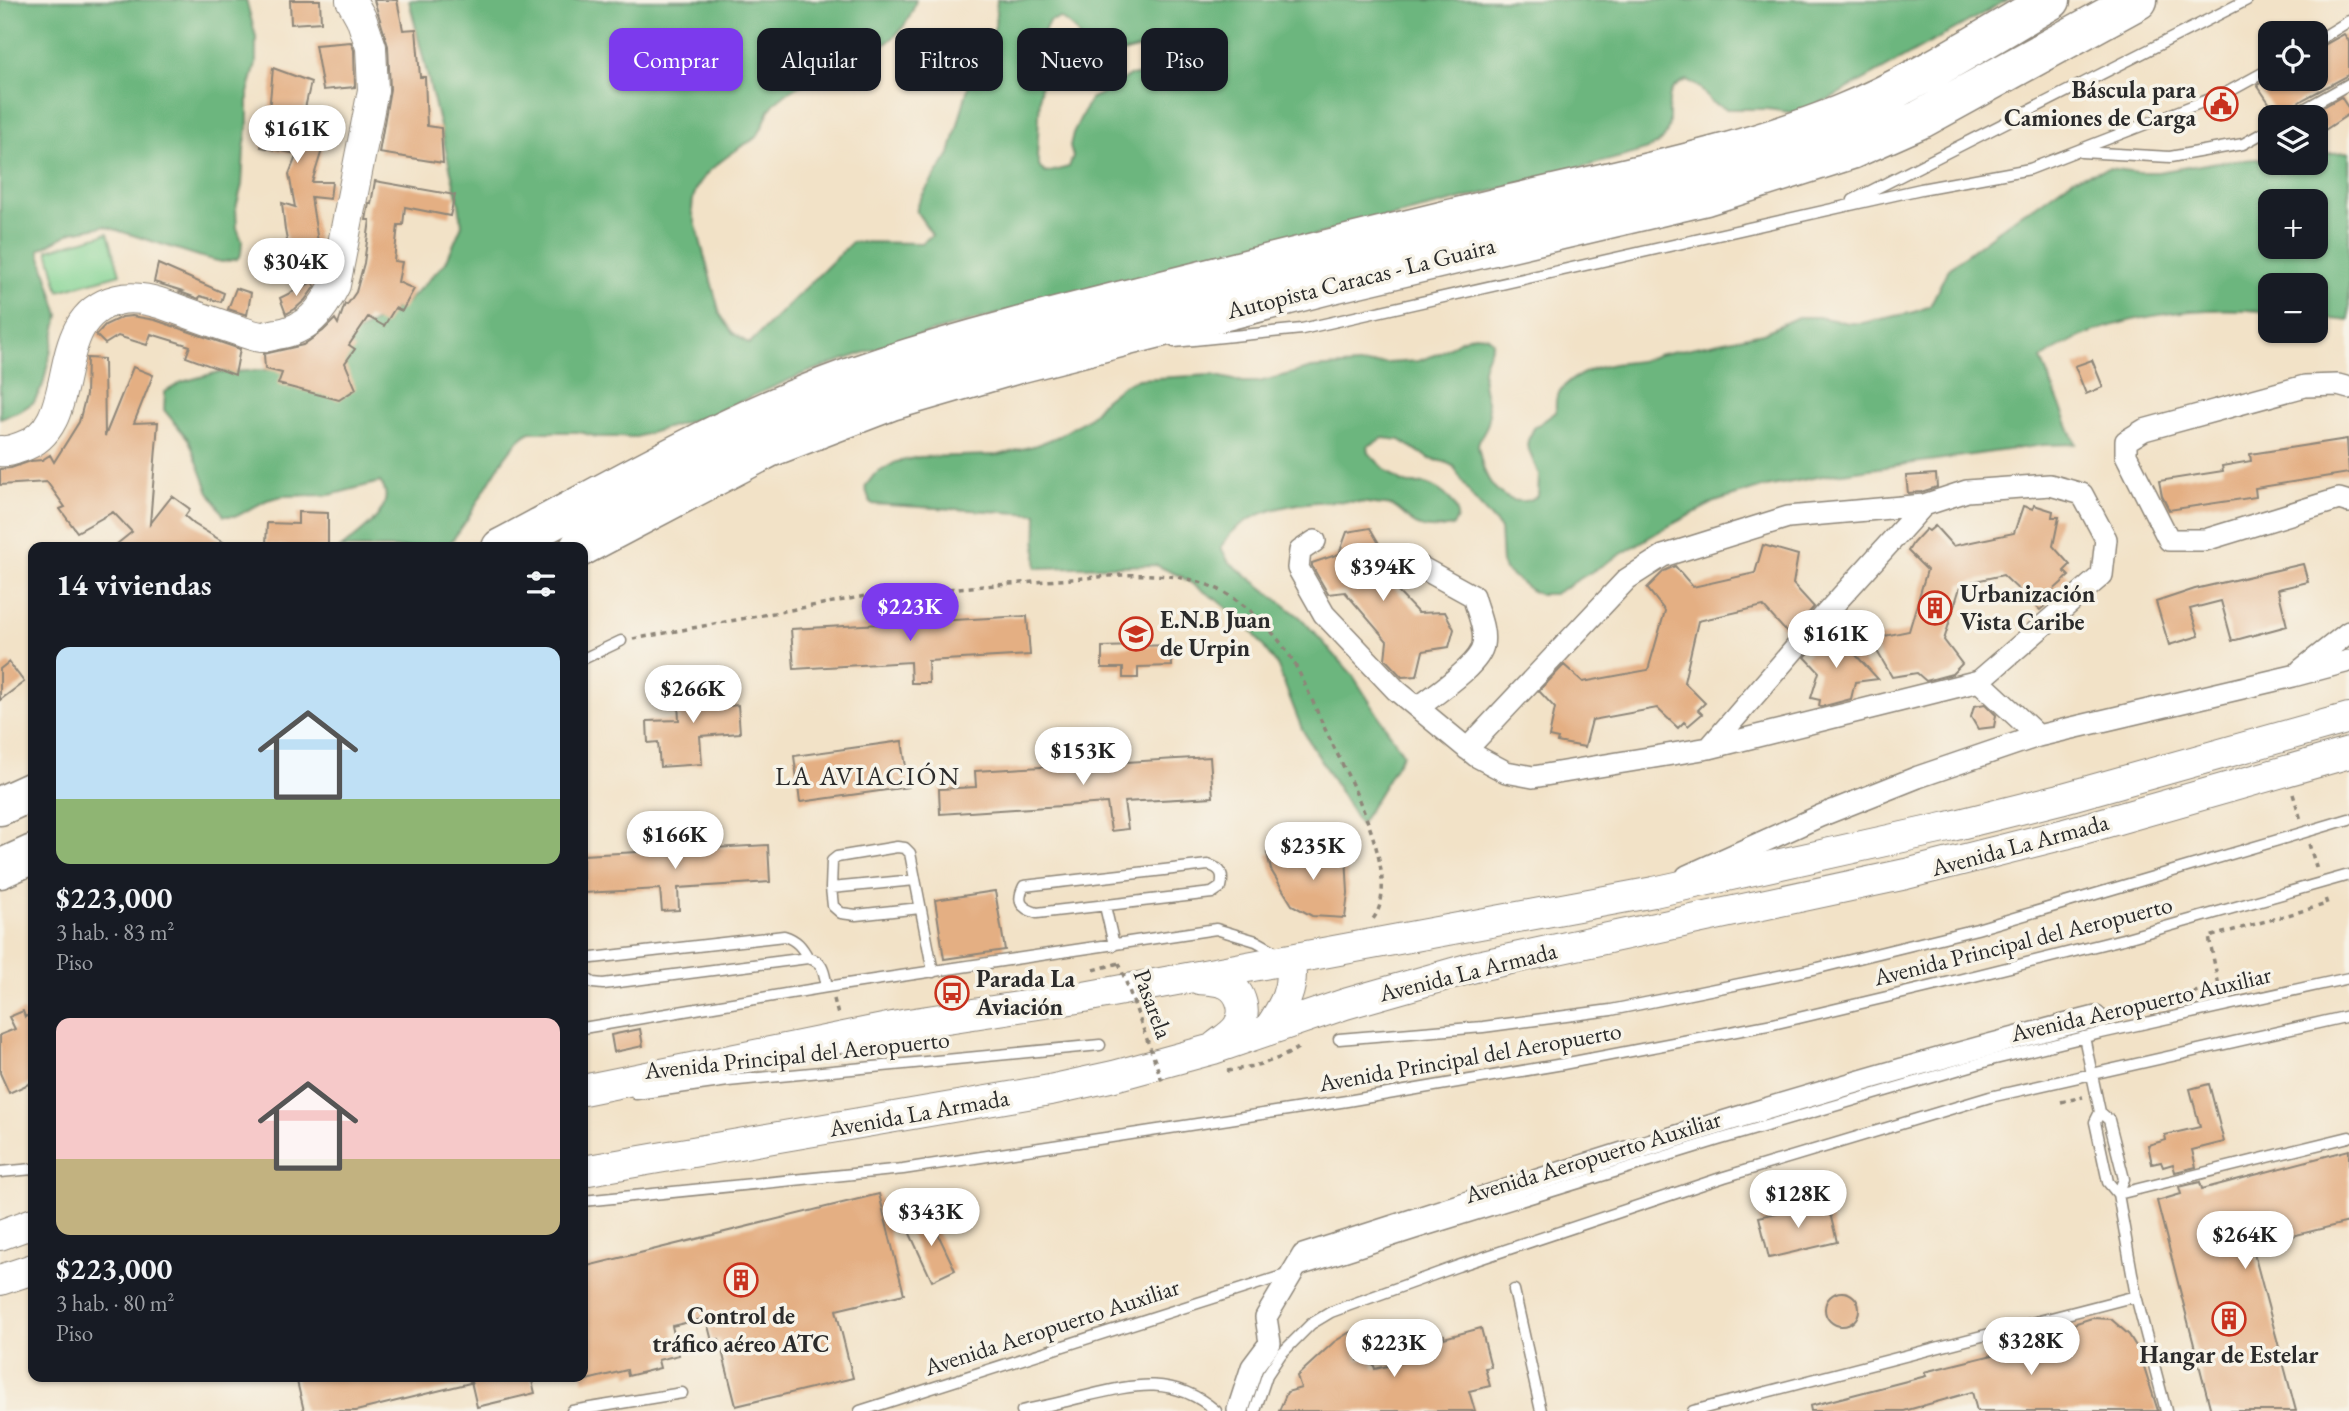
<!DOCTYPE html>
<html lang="es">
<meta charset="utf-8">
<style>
body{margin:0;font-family:"EB Garamond",serif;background:#20242c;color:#f1f3f6;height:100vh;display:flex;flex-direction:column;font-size:26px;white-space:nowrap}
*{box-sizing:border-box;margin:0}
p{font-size:23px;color:#9ea1a6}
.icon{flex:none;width:38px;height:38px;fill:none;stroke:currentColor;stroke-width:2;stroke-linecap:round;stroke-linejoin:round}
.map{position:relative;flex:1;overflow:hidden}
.panel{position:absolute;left:28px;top:542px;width:560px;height:840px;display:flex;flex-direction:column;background:#171b24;border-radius:14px;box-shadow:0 2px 5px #0004}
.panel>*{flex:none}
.guide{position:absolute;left:609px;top:28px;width:665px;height:63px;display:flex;gap:14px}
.buttons{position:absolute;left:2258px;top:21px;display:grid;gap:14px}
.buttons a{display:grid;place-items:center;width:70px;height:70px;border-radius:14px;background:#171b24;box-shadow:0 2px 5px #0004;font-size:35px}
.price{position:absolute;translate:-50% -60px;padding:0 16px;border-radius:24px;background:#fff;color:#222;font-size:23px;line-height:46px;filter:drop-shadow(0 2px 4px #0008)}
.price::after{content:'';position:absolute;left:50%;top:42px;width:21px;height:16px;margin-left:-10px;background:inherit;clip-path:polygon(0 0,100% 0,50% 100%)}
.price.selected{background:#7c3aed;color:#fff}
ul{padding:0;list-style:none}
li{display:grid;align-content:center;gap:14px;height:371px;padding:0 28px}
li span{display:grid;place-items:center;height:217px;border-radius:14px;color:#555}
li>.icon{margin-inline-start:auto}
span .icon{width:126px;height:126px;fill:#fffc;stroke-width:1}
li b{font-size:30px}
h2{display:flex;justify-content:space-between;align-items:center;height:84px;padding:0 28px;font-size:30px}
.tag{padding:0 24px;border-radius:14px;background:#171b24;box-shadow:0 2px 5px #0004;font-size:24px;line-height:63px}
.tag.selected{background:#7c3aed;color:#fff}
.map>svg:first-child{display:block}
</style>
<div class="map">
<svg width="2349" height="1411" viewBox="0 0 2349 1411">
<rect width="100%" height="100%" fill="#f7f3e8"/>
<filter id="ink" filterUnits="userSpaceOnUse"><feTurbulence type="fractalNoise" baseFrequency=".0143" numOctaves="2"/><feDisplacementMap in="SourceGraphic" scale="14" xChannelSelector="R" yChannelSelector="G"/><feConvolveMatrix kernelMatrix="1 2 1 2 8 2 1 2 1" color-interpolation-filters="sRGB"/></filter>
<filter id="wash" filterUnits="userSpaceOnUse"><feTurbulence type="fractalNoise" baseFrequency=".00686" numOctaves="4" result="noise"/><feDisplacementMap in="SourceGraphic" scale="28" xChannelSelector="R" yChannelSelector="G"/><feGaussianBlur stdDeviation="1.57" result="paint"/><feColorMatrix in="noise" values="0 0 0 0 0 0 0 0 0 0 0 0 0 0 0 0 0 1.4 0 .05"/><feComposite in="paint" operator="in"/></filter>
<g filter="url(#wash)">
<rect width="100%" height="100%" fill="#f2e2c7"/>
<path fill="#85d494" stroke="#588060" stroke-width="2" d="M108,233L120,274L59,291L48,250Z"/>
<path fill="#6cb67e" stroke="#4c7054" stroke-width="2" fill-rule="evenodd" d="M0,0H246L256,37V64L248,93V124L244,149L242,185L236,208L237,228L242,241L241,254L237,259L222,262L205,258L104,226L72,232L39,250L59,315L43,385L34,402L20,411L0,418Z
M409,0H916C905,46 853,63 815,80C808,83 801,84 795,88C786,93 776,100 770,109C765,118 763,129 756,137C752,141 747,143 742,146C718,163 692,178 692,210L720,314L732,332L749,344L852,242L922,243L932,235C929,229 919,216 917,212C913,203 944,165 950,154L974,65L995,27L997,0H2007L1829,99L1796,113L1767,109H1726L1711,102L1700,88L1687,80C1653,92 1681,120 1661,141C1655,147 1645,150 1636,153L1451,202L1054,299L895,342L803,374L707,416L636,437H597L580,432H531C509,440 483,495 469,516C463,527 454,537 447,548H341C358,534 401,507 380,482L330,495L283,496L267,500L237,516H224L208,490L189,440L164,410L165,392L182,382L215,373L279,369L358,332L406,303L446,262L462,225L459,204ZM1060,18C1066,22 1073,27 1077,33C1080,38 1079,43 1084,48C1104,67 1125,48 1147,48L1155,58L1157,67L1148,74L1129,76L1109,90L1090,99L1073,133L1070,146L1073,156L1069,167L1046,173L1040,168L1037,157L1043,34L1049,21Z
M2349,152V321L2315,317V285H2270V312C2197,304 2102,316 2041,359L2076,444L2043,445L1828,475L1756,489L1715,502L1665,528L1554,594H1538L1530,590L1505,570L1502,563L1500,528L1473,498L1453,466L1445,462L1430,459L1400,440L1383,438L1368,446L1369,453C1378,463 1391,476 1403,482C1410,486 1418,483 1425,484C1442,488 1468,510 1452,526C1439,529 1422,530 1411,521C1406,517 1400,510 1394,507C1387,504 1375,505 1368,503C1323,498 1245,502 1221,547L1228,561L1301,618L1352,674L1403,754L1360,825L1302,729L1277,665L1248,626L1217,600L1180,576L1156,565L1036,568L1037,514L871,504L865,487L874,475L896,462L919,457L999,455L1037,445L1059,436L1090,417L1104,400L1123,385L1138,379L1212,375L1243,382H1259L1312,368L1418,361L1440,353L1461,340L1474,335L1487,336L1493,341C1491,351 1486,356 1484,365C1479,382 1488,398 1489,414C1490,426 1481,433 1478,444C1478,448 1480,455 1481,460C1486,486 1510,512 1538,496L1539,475L1527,446L1528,440L1534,428L1556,412C1556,407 1555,401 1557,396C1566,377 1596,367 1614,364C1630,361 1643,363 1657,355L1763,333L1798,317H1818L1849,323H1862L1915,312L1930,306L1947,271L1959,260L2020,214L2034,207L2074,178L2109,168L2137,172H2158L2218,162L2270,158V163H2315V154ZM2315,201V247H2270V201Z"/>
<g id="blocks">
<path fill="#e4af83" d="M290,0H320L321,22L291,24Z
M374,0H397L403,30L416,29L420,77H425L427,126L441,128L443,163L379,153L390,89L388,46Z
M2344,34L2349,41V75L2304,99L2278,116L2257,85L2269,79H2315V50Z
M351,42L354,50L355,87L323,90L315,45Z
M273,68L311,82L300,130L326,137L312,182H332L330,199L311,197L318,242H325L322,259L315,260V266H292L285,230L282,203L295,207L289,174L297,154L261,147L271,101H270Z
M2341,97L2349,109V114L2325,130L2313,113Z
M375,181L455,195L450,216L405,207L403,225H398L394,261L402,262L398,282L414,289L402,311L395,308L384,326L368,317L349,345L355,349L345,363L356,389L339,400L278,384L282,373L265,369L264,354L303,345L323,331L335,319L338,324L345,304L347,305L356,292L364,263L370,220H366L369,203L371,204Z
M158,264L224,293L221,302L200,296L199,299L180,292L183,291L154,282Z
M312,282L315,286L305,300L295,309L286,314L280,298Z
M236,288L251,293L247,315L228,309Z
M132,316L155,320L240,349L235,375L186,357L190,346L151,334L147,345L118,336L105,344L96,335L105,325L122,317Z
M87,358L104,359L105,436L133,367L153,375L134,423L158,422L150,524L172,496L190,509L185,516L194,524L233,548H112L132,532L113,512L77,532L60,509L65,507L47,482L0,485V469L11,468L31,461L42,460L50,455L54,462L79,422L86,395Z
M2092,360L2103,387L2086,394L2075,366Z
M2347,439L2349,473L2255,488L2256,497L2169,510L2162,496L2159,481L2223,471L2222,466L2251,461L2250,454Z
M1936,474L1937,487L1921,492L1908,493L1906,476Z
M2034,505L2053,511L2052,517H2059L2053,546L2070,565L2064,571L2069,576L2049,594L2053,599L2040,610L2003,575L1961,584L1944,640L1962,664L1952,674L1926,681L1917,673L1892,677L1870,639L1909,631L1927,570L1908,551L1913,543L1926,529L1929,531L1935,526L1953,546L2014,533L2023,506L2033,509Z
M298,512L328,513V548H298L266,544L267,523L298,524Z
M1370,528L1381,547L1376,569L1418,613L1445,612L1454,629L1449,647L1423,651L1417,676L1402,677L1385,659L1387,641L1345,592L1328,594L1312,566V563L1339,554L1347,532Z
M1763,545L1798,555L1793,584L1814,607L1789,635L1763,606L1698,621L1684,682L1705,703L1698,710L1702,714L1688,726L1684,722L1678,728L1657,708L1592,720L1585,747L1557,742L1558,739L1549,737L1555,708L1539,691L1564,665L1583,682L1648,670L1665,611L1647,588L1664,571L1675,566L1693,587L1755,573Z
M2303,564L2308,582L2278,589L2287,626L2232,641L2221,601L2190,609L2199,636L2169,645L2156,602L2195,589Z
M1027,616L1030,655L928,661L929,683H911L910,662L794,669L791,629Z
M1831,628L1878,679L1855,682L1851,699L1821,707L1819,706L1820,700L1811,698L1819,672L1805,657Z
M1171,645L1172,666L1138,667V678H1123V668H1102V647Z
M9,662L24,682L0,700V669Z
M719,683L720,707L738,705L740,733L700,736L702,764L660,767L658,742L648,743L647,721L679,720L677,685Z
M1985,704L1996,715L1994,727L1978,729L1971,717L1974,706Z
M902,741L909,787L800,802L794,756Z
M1210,757L1213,797L1124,802L1128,829L1111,831L1107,803L940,814L939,789L976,787L975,771Z
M768,845L770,882L678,888L679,910L662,911L660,889L583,893V855Z
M1267,853L1346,854L1348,893L1345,918L1312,916L1292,905L1271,870Z
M995,891L1005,950L944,959L935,900Z
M23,1011L25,1017L33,1013V1082L9,1093L0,1073V1035L15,1029L9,1017Z
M640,1029L643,1046L614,1052L611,1035Z
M2209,1084L2224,1142L2192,1150L2196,1167L2175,1172L2173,1164L2163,1167L2161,1162L2152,1164L2148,1145L2166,1140L2165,1135L2200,1127L2190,1089Z
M2349,1150V1222L2252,1246L2296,1411H2211L2157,1201L2181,1194L2179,1187L2200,1182L2202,1189Z
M879,1194L904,1294L836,1310L853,1378L736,1406L719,1339L712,1341L706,1318L672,1326L679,1355L658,1360L660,1368L628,1376L627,1370L583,1381V1267Z
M1827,1201L1837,1242L1769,1258L1759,1217Z
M929,1215L955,1270L932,1281L906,1225Z
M1825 1309a17 17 0 1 1 34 0a17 17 0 1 1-34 0Z
M2092,1318L2111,1319L2129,1335L2139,1351L2158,1411H1977L1972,1392L1904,1411H1811L1810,1406L1926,1376L1924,1372L2025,1347L2023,1340Z
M1481,1328L1491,1367L1485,1368L1490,1386L1469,1391L1475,1411H1279L1287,1392L1301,1388L1297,1376L1334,1342L1350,1332L1358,1360L1371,1357L1375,1369L1433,1355L1429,1339L1444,1335V1338Z
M296,1377H469L470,1383L356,1411H304Z
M470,1377H531L535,1393L477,1407Z"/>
</g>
</g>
<g filter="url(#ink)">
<use href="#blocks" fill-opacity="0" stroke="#8e8679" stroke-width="2"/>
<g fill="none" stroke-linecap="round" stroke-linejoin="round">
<defs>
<path id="lane" d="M2315,42L2349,21
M2290,117L2349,84
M2081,152L2170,157L2243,144L2270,129
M1853,200L2247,0
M1174,342L1302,329L1921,189L2030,169L2228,92L2270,69
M583,659L621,641
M1208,865C1221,868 1224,874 1221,887L1212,893L1037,913C1021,908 1016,902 1024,886Z
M831,888L915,880
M1105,906L1114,945
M920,908L856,915L841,913L833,906L831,888L832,861L837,857L897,847L905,848L910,853L933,972
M808,958C802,947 797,940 784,936L584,959L583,966L585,978L593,983L603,984L808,958C824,961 824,973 827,987
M583,1028L827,987L1216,929L1256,941L1281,955
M2084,1037L2100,1112L2109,1120L2124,1179L2118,1194
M1339,1039L1483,1027L1611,1010L1818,968L1977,929L2349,819
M636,1094L728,1081L1100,1045
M0,1172L33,1169
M2118,1194L2349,1137
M583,1201L903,1169L1347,1101L1563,1064L1773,1024L1950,982L2123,939L2349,875
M1514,1290L1541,1411
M2136,1296L2166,1411
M572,1411L682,1393
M860,1411L1420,1232L1718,1140L1991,1060L2101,1033L2349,978
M1022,1411C1044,1406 1065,1402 1086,1396C1136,1384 1174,1375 1216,1411
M1255,1411L1267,1375L1281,1354L1311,1324L1331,1312L1350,1305L1458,1266L1724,1177L1990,1097L2349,1016
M1693,1411L2136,1296L2118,1194L2108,1182L2095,1122L2100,1112"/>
<path id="street" d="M2349,388L2338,385L2305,386L2144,430L2126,441V455L2169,540H2205L2339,499L2349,502
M1315,541L1300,551L1298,568L1324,614L1396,690L1476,756L1506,772L1533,777L1709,748L1979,681L2102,575L2106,539L2082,494L2050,485L1967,491L1924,505L1811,630L1709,748
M1406,559L1473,596C1477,611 1486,629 1483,645C1480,665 1435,694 1419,707
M2301,670L2349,632
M1979,681L2038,736
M1467,749L1627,579L1663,556L1788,517L1924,505
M1687,876L1820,816L1918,777L2038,736L2293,676L2349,661
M1238,1410L1252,1367L1270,1343L1266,1317L1303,1255C1566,1171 1828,1084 2096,1017"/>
<path id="secondary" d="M0,451C8,452 13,450 21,447C86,426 43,318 117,300C136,295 156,301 174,308C196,316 218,324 240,331C246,333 254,336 261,337C266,337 272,335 277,334C307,330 322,311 335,285L373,90L371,47L361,18L351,0
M1199,979C1208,980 1219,980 1227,984C1242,992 1248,1014 1237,1028C1232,1035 1223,1040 1216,1046
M1268,1030C1283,1008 1296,987 1289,960
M583,1090L908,1024L1084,997L1654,892L1948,827L2060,799L2349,718
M583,1171L1050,1090L1114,1076L1213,1049L1345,1004L1478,966L1906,874L2065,834L2349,753
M0,1235L33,1223
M0,1280L33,1269"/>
<path id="highway" d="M501,548C626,482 748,409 883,366C970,338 1059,316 1147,294C1268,263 1389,234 1511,204C1621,178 1733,157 1839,115C1913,85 1982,40 2051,0
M579,548L769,448L891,401L1018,364L1332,284L1706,196L1851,150L1921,119L2138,0
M0,806L33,791
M0,869L33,854"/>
</defs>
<use href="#lane" stroke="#8e8679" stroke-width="13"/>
<use href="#street" stroke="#8e8679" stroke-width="24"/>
<use href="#secondary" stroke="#8e8679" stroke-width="32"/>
<use href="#highway" stroke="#8e8679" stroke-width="41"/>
<path stroke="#8e8679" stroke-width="3.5" stroke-dasharray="5 5" stroke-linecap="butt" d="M633,639L871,595L1122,575C1166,574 1202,575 1239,602C1260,617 1280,639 1293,661C1305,683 1315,707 1325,729C1345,771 1405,877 1373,919
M2293,794L2301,820
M2309,844L2317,870
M1094,970L1119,963
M834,999L838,1015
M2115,1012L2219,986L2209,937L2327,904L2324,895
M1227,1071C1252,1067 1280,1061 1301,1046
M2061,1102L2083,1097"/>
<use href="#lane" stroke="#fff" stroke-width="10"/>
<use href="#street" stroke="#fff" stroke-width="21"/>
<use href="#secondary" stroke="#fff" stroke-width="30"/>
<use href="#highway" stroke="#fff" stroke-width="38"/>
<path stroke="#8e8679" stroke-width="3.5" stroke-dasharray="5 5" stroke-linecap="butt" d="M1119,963L1163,1083"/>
</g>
</g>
<defs>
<symbol id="civic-ring" viewBox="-11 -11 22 22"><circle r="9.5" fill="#f7f3e8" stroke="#c8321e" stroke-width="1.5"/><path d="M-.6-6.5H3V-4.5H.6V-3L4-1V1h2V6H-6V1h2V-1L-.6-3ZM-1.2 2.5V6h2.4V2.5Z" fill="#c8321e"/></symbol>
<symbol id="building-ring" viewBox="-11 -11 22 22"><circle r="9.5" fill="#f7f3e8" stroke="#c8321e" stroke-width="1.5"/><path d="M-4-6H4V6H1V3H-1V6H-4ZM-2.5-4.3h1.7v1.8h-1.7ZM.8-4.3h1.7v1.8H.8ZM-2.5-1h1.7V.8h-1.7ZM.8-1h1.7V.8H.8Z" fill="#c8321e"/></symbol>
<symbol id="school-ring" viewBox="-11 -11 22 22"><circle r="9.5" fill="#f7f3e8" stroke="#c8321e" stroke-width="1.5"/><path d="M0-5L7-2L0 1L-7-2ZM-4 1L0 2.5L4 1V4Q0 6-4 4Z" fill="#c8321e"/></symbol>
<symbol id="bus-ring" viewBox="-11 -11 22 22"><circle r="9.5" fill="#f7f3e8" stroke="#c8321e" stroke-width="1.5"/><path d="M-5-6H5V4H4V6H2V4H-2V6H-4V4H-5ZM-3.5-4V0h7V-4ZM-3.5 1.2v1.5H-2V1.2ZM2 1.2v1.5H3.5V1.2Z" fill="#c8321e"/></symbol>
</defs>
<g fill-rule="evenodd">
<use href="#civic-ring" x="2202" y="85" width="38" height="38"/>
<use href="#building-ring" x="1916" y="589" width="38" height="38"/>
<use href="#school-ring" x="1117" y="615" width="38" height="38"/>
<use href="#bus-ring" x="933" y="974" width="38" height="38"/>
<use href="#building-ring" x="722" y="1261" width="38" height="38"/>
<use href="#building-ring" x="2210" y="1300" width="38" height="38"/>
</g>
<g text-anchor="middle" stroke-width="7" stroke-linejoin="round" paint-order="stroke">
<g font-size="24" font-weight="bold" fill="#2b2b2b" stroke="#f7f3e8" text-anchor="start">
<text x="2196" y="98" text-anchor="end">Báscula para<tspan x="2196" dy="28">Camiones de Carga</tspan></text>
<text x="1960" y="602">Urbanización<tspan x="1960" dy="28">Vista Caribe</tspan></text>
<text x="1160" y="628">E.N.B Juan<tspan x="1160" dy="28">de Urpin</tspan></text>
<text x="976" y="987">Parada La<tspan x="976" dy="28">Aviación</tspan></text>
<text x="741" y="1324" text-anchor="middle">Control de<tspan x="741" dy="28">tráfico aéreo ATC</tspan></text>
<text x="2229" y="1363" text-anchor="middle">Hangar de Estelar</text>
</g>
<g font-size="24" fill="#2b2b2b" stroke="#f7f3e8">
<text transform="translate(1361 278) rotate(-14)" y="8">Autopista Caracas - La Guaira</text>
<text transform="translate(2020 845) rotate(-15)" y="8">Avenida La Armada</text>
<text transform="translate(2023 941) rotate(-14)" y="8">Avenida Principal del Aeropuerto</text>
<text transform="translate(1468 972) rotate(-14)" y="8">Avenida La Armada</text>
<text transform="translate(1153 1004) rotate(70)" y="8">Pasarela</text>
<text transform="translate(2141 1004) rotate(-13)" y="8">Avenida Aeropuerto Auxiliar</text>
<text transform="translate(797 1055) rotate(-6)" y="8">Avenida Principal del Aeropuerto</text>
<text transform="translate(1470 1057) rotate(-10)" y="8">Avenida Principal del Aeropuerto</text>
<text transform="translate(919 1113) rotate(-10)" y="8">Avenida La Armada</text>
<text transform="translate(1593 1157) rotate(-17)" y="8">Avenida Aeropuerto Auxiliar</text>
<text transform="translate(1052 1327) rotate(-18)" y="8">Avenida Aeropuerto Auxiliar</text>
</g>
<g font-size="26" letter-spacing="2" fill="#2b2b2b" stroke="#f7f3e8">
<text x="868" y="785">LA AVIACIÓN</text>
</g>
</g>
</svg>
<div class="buttons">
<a><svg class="icon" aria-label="locate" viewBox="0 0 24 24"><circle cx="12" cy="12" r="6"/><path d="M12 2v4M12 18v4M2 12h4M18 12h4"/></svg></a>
<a><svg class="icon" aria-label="layers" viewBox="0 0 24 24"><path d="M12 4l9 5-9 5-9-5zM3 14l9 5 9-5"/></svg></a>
<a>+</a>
<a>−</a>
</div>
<b class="price" style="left:297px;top:165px">$161K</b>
<b class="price" style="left:296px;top:298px">$304K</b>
<b class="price" style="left:1383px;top:603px">$394K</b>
<b class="price selected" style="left:910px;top:643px">$223K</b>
<b class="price" style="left:1836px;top:670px">$161K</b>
<b class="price" style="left:693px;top:725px">$266K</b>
<b class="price" style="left:1083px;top:787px">$153K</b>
<b class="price" style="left:675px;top:871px">$166K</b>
<b class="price" style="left:1313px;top:882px">$235K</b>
<b class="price" style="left:1798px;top:1230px">$128K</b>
<b class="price" style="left:931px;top:1248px">$343K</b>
<b class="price" style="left:2245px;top:1271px">$264K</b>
<b class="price" style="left:2031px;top:1377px">$328K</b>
<b class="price" style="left:1394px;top:1379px">$223K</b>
<div class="guide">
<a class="tag selected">Comprar</a>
<a class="tag">Alquilar</a>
<a class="tag">Filtros</a>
<a class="tag">Nuevo</a>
<a class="tag">Piso</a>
</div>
<section class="panel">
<h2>14 viviendas<svg class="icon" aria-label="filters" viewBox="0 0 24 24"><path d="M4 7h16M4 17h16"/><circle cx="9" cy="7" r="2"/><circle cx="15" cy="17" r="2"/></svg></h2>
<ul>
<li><span style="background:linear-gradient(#bfe0f5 70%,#8fb573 0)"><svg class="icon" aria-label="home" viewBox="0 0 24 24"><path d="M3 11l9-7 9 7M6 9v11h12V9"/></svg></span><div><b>$223,000</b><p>3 hab. · 83 m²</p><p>Piso</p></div></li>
<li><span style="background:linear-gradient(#f6c9c9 65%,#c2b280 0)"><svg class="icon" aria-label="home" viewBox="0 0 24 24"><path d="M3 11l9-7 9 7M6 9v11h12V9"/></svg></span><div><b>$223,000</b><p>3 hab. · 80 m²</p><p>Piso</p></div></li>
</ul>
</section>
</div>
